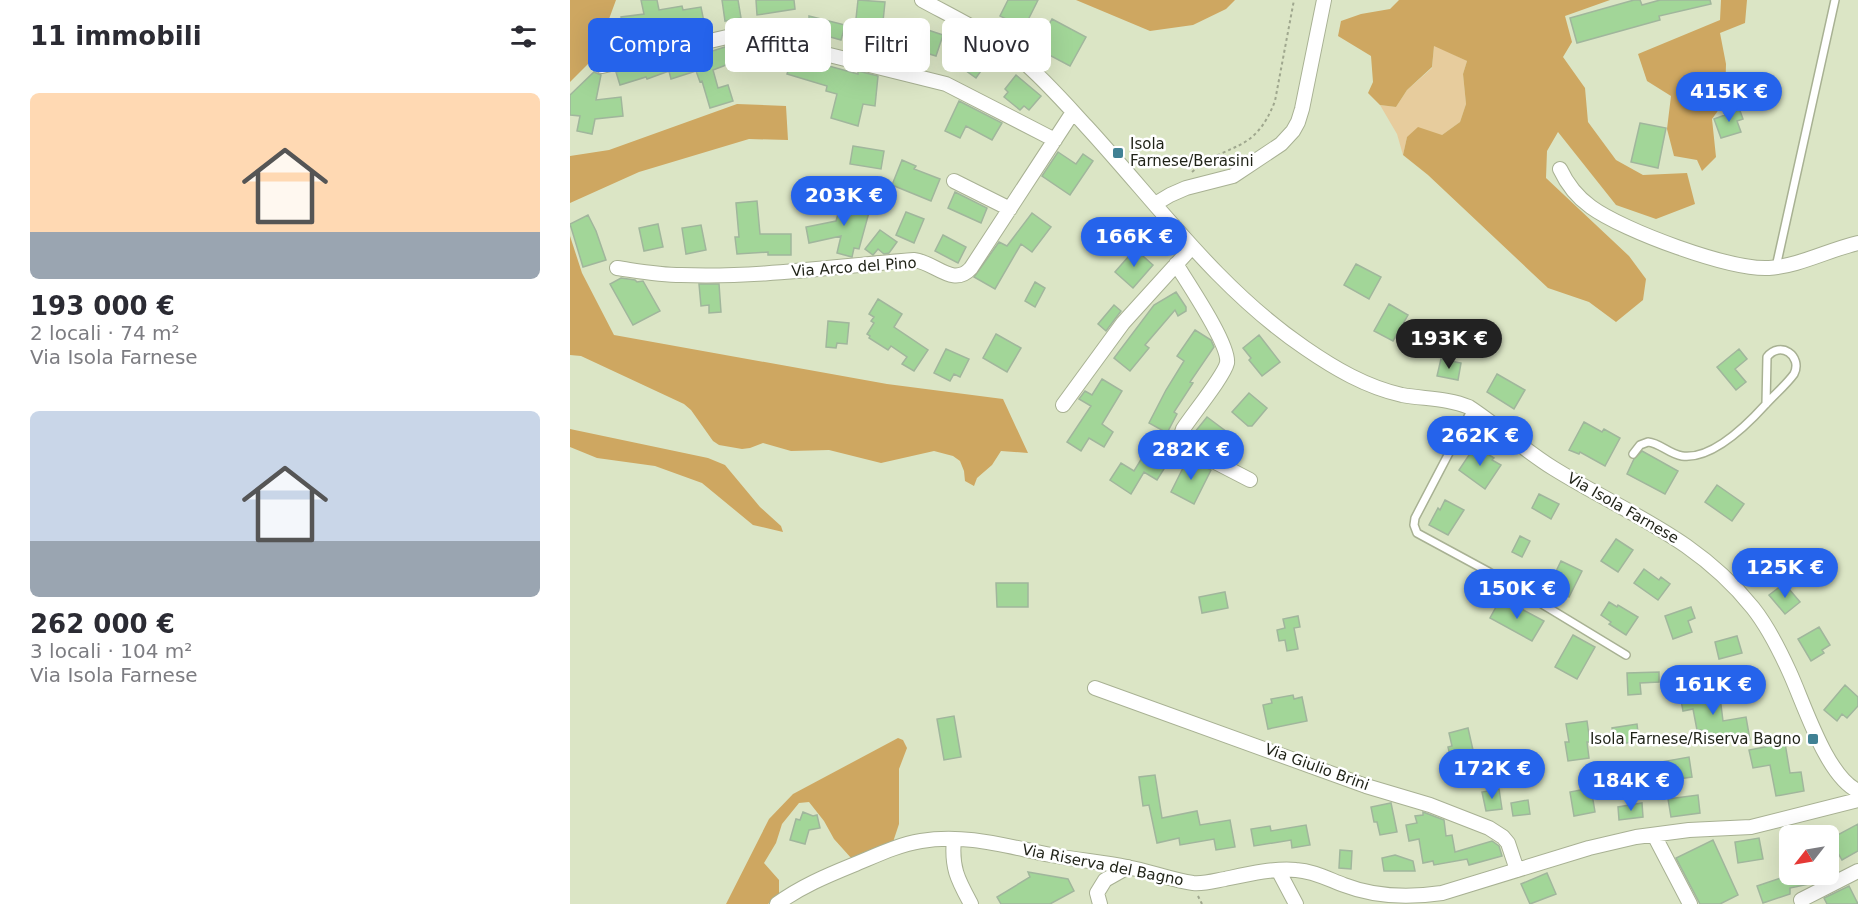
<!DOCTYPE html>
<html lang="it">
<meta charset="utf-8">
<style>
body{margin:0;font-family:"DejaVu Sans",sans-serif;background:#f2f2f3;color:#2b2b33;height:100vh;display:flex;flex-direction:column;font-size:22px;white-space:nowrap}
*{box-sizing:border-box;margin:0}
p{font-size:20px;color:#7c7c81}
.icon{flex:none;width:33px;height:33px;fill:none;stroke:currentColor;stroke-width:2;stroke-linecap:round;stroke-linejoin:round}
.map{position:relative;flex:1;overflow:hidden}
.details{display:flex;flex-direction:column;background:#fff;width:570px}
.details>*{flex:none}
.top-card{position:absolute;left:18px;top:18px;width:570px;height:54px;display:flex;gap:12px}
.needle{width:39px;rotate:239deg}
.fabs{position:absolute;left:1209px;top:825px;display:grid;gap:12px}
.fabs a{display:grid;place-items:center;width:60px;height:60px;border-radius:9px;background:#fff;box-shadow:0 6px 24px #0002;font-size:30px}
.price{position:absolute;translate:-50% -51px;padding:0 14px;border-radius:21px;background:#2563eb;color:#fff;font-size:20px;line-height:39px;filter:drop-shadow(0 2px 3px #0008)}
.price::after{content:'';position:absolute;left:50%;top:36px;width:18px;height:14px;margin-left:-9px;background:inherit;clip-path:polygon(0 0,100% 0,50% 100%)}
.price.current{background:#222;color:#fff}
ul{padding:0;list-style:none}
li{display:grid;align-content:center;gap:12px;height:318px;padding:0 30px}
li span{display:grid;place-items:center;height:186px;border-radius:9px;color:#555}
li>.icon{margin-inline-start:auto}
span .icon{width:108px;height:108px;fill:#fffc;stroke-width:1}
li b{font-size:26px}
h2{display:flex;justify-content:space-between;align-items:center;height:72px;padding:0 30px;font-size:26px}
.chip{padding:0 21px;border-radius:9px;background:#fff;box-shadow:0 6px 24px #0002;font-size:21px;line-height:54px}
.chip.current{background:#2563eb;color:#fff}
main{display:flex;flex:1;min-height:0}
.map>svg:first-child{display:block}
</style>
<main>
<section class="details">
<h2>11 immobili<svg class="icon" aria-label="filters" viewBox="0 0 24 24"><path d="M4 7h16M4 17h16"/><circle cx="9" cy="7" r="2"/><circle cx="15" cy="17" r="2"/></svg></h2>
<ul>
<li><span style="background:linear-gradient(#ffd9b3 75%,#9aa5b1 0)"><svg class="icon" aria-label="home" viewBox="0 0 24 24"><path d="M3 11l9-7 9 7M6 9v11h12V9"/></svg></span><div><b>193 000 €</b><p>2 locali · 74 m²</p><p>Via Isola Farnese</p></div></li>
<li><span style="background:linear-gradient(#c9d6e8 70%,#9aa5b1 0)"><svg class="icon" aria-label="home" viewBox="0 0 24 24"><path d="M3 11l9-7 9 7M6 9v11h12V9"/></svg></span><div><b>262 000 €</b><p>3 locali · 104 m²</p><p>Via Isola Farnese</p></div></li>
</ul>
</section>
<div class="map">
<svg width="1288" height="904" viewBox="0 0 1288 904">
<rect width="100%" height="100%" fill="#dbe5c5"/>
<path fill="#e7cc9d" d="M864,45L897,61L893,74L896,104L890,122L872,135L837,137L833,155L827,134L810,105L826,107L837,90L862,68Z"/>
<path fill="#cea761" d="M0,0H46L25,57L0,82Z
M506,0H665L656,9L623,25L580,31Z
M829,0H1040L995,16L1002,42L993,57L1015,88L1018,122L1046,160L1073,175L1117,173L1125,204L1086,219L1046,205L988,132L977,151L976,178L1059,256L1076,279L1073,300L1046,322L1019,302L978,288L858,175L833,155L837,137L848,127L872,135L890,122L896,104L893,74L897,61L864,46L862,67L837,90L826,107L810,105L798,93L803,82L801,56L768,36L771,21L791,14L820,9Z
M1151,0H1177L1175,23L1150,33L1156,64L1155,101L1142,119L1146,157L1132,171L1127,160L1104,156L1097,129L1101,96L1077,81L1068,54L1150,20Z
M167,104L216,106L218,140L179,139L69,172L0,203V156L39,150Z
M0,236L12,273L44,335L317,384L433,399L458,453L431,451L422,465L407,478L404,486L395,481L394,471L390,461L383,456L364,451L311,463L259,450L221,451L193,443L180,448L172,449L149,445L143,441L121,410L114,404L11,356L0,355Z
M0,429L138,458L155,465L190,507L211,526L213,532L183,525L132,483L85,466L27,458L0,447Z
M328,738L333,740L337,748L329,769V824L322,845L282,859L264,839L254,821L239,802L229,803L212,824L206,843L194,863L209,880V894L198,904H156L199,819L223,794Z"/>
<path fill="#a2d698" stroke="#a0b69c" stroke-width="1.5" d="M71,0H87L89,10L112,6L113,10L131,7L135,27L79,39L78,34L54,37L51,17L74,14Z
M152,0H168L171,18L155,21Z
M186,0H224L225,9L187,15Z
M288,0L315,2L312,31L285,28Z
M438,0H468L454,28L430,16Z
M1064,0H1070L1072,5L1090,0H1140L1141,4L1089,16L1090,20L1007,43L1000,18Z
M239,16L275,25L271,40L239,31Z
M482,19L516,37L500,66L466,48Z
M358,30L373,35L366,56L356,53L352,65L342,62L346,49L343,48L348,34L356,37Z
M393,43L418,61L406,78L381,60Z
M158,46H164L169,60L143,70L148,88L158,85L163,101L140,108L132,81L130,82L126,71L101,79L99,71L77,79L76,77L50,85L46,72L113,57L114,60Z
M189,47L288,74V71L308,76L305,106L293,104L288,126L261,118L267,94L256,91L257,86L217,74L220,65L190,57Z
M24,72L31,75L26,100L51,97L53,116L25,119L22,134L7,131L10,116L0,115V95Z
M446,75L471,96L459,110L454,106L450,110L434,97L438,92L435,89Z
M389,101L432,123L422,140L396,126L390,138L375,131Z
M1169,108L1173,119L1167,121L1171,132L1151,138L1144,119L1155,115L1154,113Z
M1070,123L1096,128L1088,168L1061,162Z
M283,146L314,151L311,169L280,164Z
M488,152L506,164L513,154L523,161L500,195L472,176Z
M332,160L346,166L344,169L370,179L361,201L322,185Z
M385,192L417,208L411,223L378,208Z
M273,197L301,205L289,249L284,248L282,257L267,253L271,236L239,243L236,227L266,221Z
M187,201L190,234H221V255H198V252L167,254L165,237H169L166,203Z
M336,212L354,219L344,243L326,235Z
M462,213L481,227L462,252L451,244L425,289L404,277L429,242L437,246Z
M18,215L26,231L36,260L13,267L0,224Z
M88,224L93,247L74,251L69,228Z
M131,225L136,250L116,254L112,228Z
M310,230L327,242L319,253L314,254L308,249L303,255L295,249Z
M373,235L396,247L388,263L365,251Z
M565,249L583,265L563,288L545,272Z
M786,264L811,277L799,299L774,285Z
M51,278L65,280L67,282L73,281L90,311L63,325L40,284Z
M465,282L475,288L465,307L455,301Z
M129,284H149L151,312L139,313V305L131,306Z
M606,292L616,307V311L608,316L605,310L575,345L579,348L560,371L544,358L584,305Z
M308,299L332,314L324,327L358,350L344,371L332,364L337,357L321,346L318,350L299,338L300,336L297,334L304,323L301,321L304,317L299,314Z
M819,304L838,315L823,341L804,331Z
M544,305L551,311L536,331L528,324Z
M258,321L279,323L277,344L267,343L266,348L256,347Z
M625,330L641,340L644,347L620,382L623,383L604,412L607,414L597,433L579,423L596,390L614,361L607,356Z
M426,334L451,348L437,372L413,358Z
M689,335L710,362L692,376L679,360L681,358L673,348Z
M376,349L399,359L390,377L384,374L380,381L364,373Z
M1169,349L1177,359L1165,369L1176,382L1166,390L1147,367Z
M871,359L891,363L888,380L867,376Z
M927,374L955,390L944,409L917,392Z
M532,379L552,391L532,424L543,432L534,447L519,438L511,451L497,442L521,406L509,399L515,391L522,395Z
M679,393L697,408L682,426H678L662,412Z
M637,417L669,441L656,457L624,433Z
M1014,422L1032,432L1034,429L1050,438L1035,466L1010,452L1009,454L999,450Z
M583,440L604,453L587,480L574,472L561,494L540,480L551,463L564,471Z
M905,446L924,458L922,460L931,465L915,489L889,470Z
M1072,451L1108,471L1095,494L1057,474L1064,459Z
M618,458L641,470L624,504L601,492Z
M1147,485L1174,504L1162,521L1135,502Z
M969,494L989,504L981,519L962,508Z
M875,500L894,510L878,535L859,525L868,508L870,510Z
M950,536L960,541L952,557L942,552Z
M1046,539L1063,550L1048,572L1031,561Z
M991,561L1012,571L999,597L979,586Z
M1074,569L1089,580L1091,577L1100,584L1088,600L1064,583Z
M426,583H458V607H427Z
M1211,586L1215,592L1219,589L1230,602L1215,614L1199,595Z
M655,592L658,608L632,613L629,597Z
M931,598L974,621L962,641L920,618Z
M1039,602L1047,607L1048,605L1068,617L1056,635L1039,624L1041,622L1031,615Z
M1121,607L1125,618L1118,621L1122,632L1103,639L1095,616Z
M728,616L730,627L724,628L728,649L717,651L715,640L709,641L707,630L715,628L713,619Z
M1249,627L1260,645L1252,650L1254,653L1241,661L1228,639Z
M1003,635L1025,647L1007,679L985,667Z
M1167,636L1172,653L1149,659L1145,642Z
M1089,672V682L1070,683L1071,694L1058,695L1057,673Z
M1275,685L1288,697V706L1277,718L1272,714L1267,721L1254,710Z
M1124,687L1125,694L1149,689L1153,721L1176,717L1180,740L1163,743L1162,736L1133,742L1131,730H1127L1123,709L1113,711L1109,690Z
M723,695L724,699L732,697L737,721L698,729L693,705L702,703L701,699Z
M384,716L391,757L374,760L367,719Z
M1017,721L1020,742H1017L1019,758L998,761L995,742H999L996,724Z
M1067,724L1069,741L1044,745L1042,728Z
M898,728L905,759L882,765L878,747L882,746L879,733Z
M1215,743L1220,773L1231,772L1234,791L1206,796L1200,765L1183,768L1179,750Z
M926,753L928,765L914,768L912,756Z
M1119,757L1122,777L1094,781L1091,762Z
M585,775L592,818L627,811L630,825L660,820L665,847L646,850L644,839L610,845L609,838L587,843L579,805L573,806L569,777Z
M1021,788L1025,812L1004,816L1000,792Z
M929,789L932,809L916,811L912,792Z
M1128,795L1130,813L1101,817L1098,799Z
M958,800L960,814L943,816L941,803Z
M821,803L827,832L810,835L807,822H804L801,807Z
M1072,803L1073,817L1049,820L1048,807Z
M233,812L243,816L247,815L250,828L239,830L235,844L220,840L226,819L230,820Z
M853,812L874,820L876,836L882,835L885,852L922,841L929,846L932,856L899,865L897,859L864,865L863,861L853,863L849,839L839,841L836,825L847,823L845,816L853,815Z
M1288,824V851L1272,860L1260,839Z
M736,825L740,845L722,848L721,840L684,846L681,829L700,826L701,831Z
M1189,838L1193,859L1168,863L1165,842Z
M1143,840L1168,895L1150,904H1130L1106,858Z
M770,850L782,851L781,869L769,868Z
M825,855L843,861L845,871H814L812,858Z
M458,872L498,879L504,891L480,904H431L427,897L460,877Z
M977,873L986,894L960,904L951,884Z
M1223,874H1243L1244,883L1220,888V894L1193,903L1187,886Z
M1279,886L1288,904H1257L1254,898Z"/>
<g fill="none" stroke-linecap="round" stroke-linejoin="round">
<defs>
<path id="lane" d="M1206,267L1265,0
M902,409L845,518L844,525L847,533L919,572L1056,655
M1063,454L1070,445L1078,442C1090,443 1099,454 1112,456C1142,460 1177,425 1196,404C1205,394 1216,385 1224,374C1233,356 1210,340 1197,357L1196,404"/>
<path id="street" d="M352,0C385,18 419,34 449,58C473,78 494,102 516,126C586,202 648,289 735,348C764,368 796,387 832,395C854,399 878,398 899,407C928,426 954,450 983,468C1057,514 1126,537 1183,608C1198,627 1209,649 1219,671C1234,703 1256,776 1288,791
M32,66L157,37H187L376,84L485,140
M990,169C997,184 1007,197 1021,207C1054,231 1160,270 1199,268C1229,266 1258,250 1288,243
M384,181L440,209
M585,204L600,195L616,188L663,176L711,144L723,131L728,122L732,109L754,0
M606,264C617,282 660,345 657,363C654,376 622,415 613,429C610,436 612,443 618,448L680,480
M47,268C68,271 89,275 111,275C189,278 267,266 344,260C365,262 383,288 401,268L503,112
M493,405L553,323L622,247
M525,688L796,786L860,805L919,828L933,837L938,843L947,870
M1084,835L1120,904
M384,839C381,868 388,880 401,904
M708,870L726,904
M1231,900L1288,871
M207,904C230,887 256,876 283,865C305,856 327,845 351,841C395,833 439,847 481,855C506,860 532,862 557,867C579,871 601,880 623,883C634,884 644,881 655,879C678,874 703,868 726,870C743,871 758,879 774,885C805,897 838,898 872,893L1019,848L1066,837L1119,830L1181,827L1288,800
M530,904L527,893L535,880L558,867"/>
</defs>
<use href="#lane" stroke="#a8b193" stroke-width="10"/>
<use href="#street" stroke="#a8b193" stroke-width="16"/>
<path stroke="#9fa78e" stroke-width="2" stroke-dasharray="3 3" stroke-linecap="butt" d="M622,172C657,141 684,156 705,101L724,0
M628,896L632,904"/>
<use href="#lane" stroke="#fff" stroke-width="7"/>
<use href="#street" stroke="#fff" stroke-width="14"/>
</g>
<g fill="#408194" stroke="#fff" stroke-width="2">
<rect x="542" y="147" width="12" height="12" rx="3"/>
<rect x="1237" y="733" width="12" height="12" rx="3"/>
</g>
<g text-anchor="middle" stroke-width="5" stroke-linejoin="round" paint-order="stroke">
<g font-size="15" fill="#1f2217" stroke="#fff" text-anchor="start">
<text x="560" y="149">Isola<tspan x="560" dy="17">Farnese/Berasini</tspan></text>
<text x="1231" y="744" text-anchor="end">Isola Farnese/Riserva Bagno</text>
</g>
<g font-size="15" fill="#1f2217" stroke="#fff">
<text transform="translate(284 267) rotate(-4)" y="5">Via Arco del Pino</text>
<text transform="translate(1053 508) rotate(30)" y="5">Via Isola Farnese</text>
<text transform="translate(747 767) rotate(20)" y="5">Via Giulio Brini</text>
<text transform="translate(533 865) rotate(11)" y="5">Via Riserva del Bagno</text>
</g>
</g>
</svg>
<div class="fabs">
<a><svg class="needle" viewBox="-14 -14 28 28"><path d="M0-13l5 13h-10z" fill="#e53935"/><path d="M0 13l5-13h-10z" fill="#7c7c81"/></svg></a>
</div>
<b class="price" style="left:1159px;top:123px">415K €</b>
<b class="price" style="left:274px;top:227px">203K €</b>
<b class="price" style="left:564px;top:268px">166K €</b>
<b class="price current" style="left:879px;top:370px">193K €</b>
<b class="price" style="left:910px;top:467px">262K €</b>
<b class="price" style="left:621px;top:481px">282K €</b>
<b class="price" style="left:1215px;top:599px">125K €</b>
<b class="price" style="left:947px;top:620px">150K €</b>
<b class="price" style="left:1143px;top:716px">161K €</b>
<b class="price" style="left:922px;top:800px">172K €</b>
<b class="price" style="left:1061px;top:812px">184K €</b>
<div class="top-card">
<a class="chip current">Compra</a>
<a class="chip">Affitta</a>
<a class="chip">Filtri</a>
<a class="chip">Nuovo</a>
</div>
</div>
</main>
